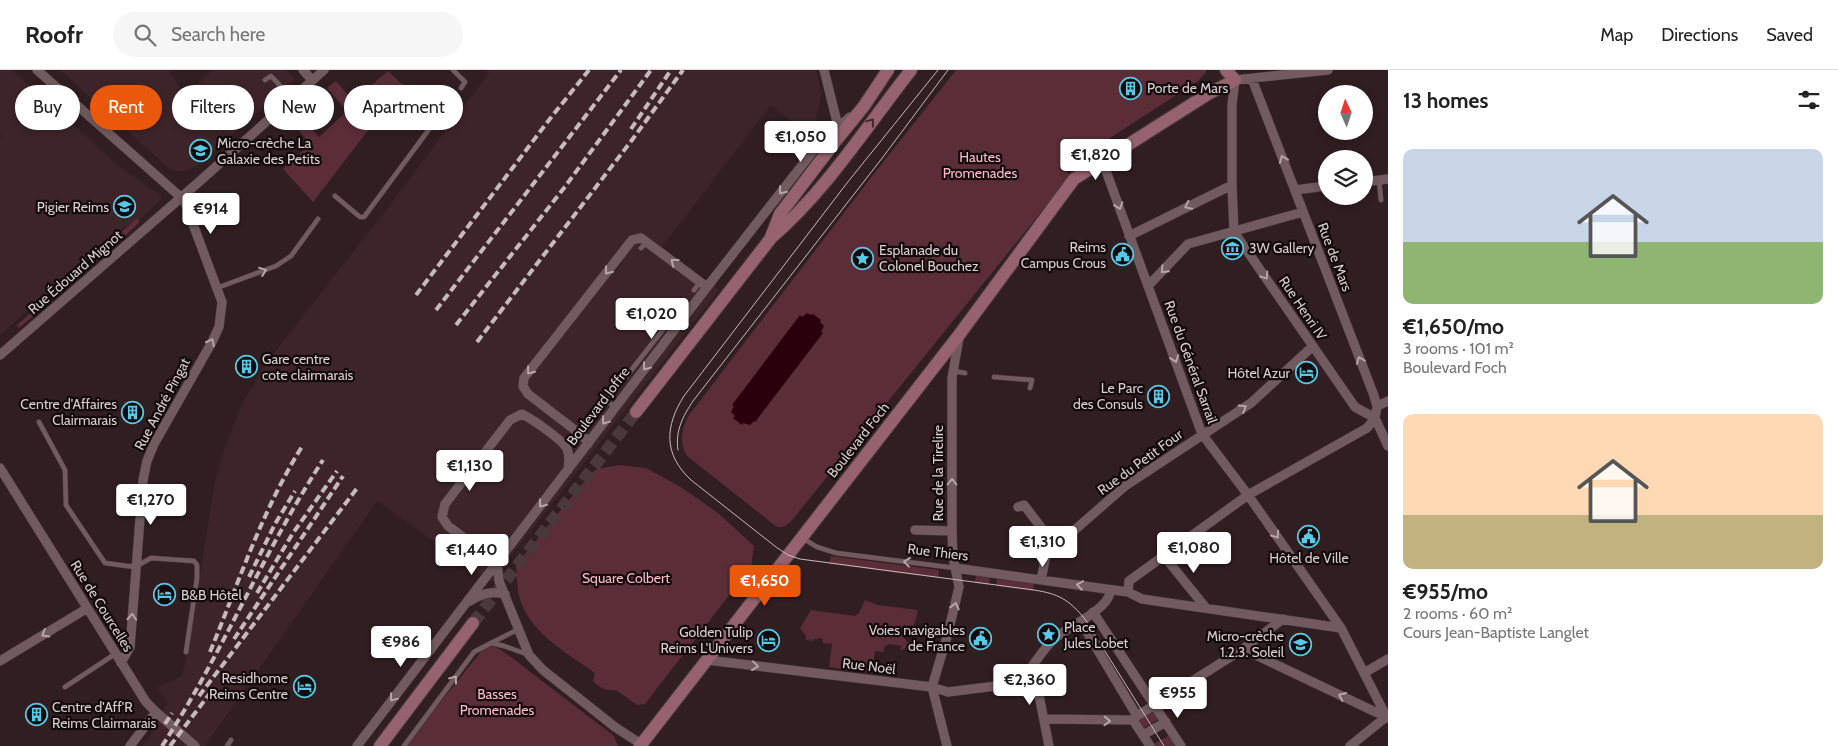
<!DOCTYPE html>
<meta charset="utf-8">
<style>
body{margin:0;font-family:Cabin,sans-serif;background:#f6f6f6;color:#222;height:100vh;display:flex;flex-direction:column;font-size:19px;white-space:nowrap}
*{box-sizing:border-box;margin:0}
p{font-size:16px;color:#767676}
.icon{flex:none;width:28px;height:28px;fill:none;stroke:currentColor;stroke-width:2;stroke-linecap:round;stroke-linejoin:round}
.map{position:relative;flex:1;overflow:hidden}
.panel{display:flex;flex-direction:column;background:#fff;width:450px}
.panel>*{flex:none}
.hud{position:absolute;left:15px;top:15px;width:475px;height:45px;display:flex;gap:10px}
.needle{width:32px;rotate:357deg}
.tools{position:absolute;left:1318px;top:15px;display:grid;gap:10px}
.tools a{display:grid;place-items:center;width:55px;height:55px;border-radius:50%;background:#fff;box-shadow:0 2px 8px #0003;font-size:25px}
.price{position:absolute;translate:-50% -42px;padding:0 11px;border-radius:5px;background:#fff;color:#222;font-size:16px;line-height:32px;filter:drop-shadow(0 1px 2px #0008)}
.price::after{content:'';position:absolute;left:50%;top:30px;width:15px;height:11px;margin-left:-8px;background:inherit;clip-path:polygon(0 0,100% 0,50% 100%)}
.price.active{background:#ea580c;color:#fff}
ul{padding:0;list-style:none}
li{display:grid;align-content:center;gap:10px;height:265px;padding:0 15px}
li span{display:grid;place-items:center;height:155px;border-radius:10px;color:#555}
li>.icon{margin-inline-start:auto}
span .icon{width:90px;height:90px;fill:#fffc;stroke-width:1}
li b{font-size:21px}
h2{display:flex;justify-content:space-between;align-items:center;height:60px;padding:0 15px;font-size:21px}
.chip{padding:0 18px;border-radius:22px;background:#fff;box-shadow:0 2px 8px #0003;font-size:18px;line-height:45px}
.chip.active{background:#ea580c;color:#fff}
header{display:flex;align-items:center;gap:30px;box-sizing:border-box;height:70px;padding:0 25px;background:#fff;border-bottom:1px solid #e0e0e0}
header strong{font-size:24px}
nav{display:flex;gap:28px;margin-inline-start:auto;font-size:18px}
.search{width:350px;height:45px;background:#f6f6f6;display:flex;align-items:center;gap:12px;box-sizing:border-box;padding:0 18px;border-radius:28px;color:#767676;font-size:19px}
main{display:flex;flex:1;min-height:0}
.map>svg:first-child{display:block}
</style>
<header>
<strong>Roofr</strong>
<div class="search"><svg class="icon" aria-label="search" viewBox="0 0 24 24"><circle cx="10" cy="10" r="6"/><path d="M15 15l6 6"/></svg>Search here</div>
<nav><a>Map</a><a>Directions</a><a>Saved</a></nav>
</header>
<main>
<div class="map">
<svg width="1388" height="676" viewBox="0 0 1388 676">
<rect width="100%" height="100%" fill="#301e21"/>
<path fill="#3d2428" d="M0,0H12L116,94L163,127L138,151L123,158L0,265V69L2,67L0,64Z
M60,0H169L185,25L213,0H286L295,10L211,84L195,97L181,102L172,100L166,96Z
M485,0H816L822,23L812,67L771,35L662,177L719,220L491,512L377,431L205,676H142L151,664L153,655L168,633L157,618L182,606L188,580L215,411L224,380L241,336L263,297L389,136L489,3Z"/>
<path fill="#5a2d37" d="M956,0H1206V2L1198,11L1062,99L1071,105L793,449C788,454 785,458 777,457L687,386C679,372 681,359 689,345L873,105Z
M388,1L403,15L313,132L283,99L310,74L290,50L298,44L319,67L347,41L327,18L336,11L353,31Z
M137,148L140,152L119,171L116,167Z
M72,206L75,209L52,229L49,226Z
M38,236L41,239L19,258L17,255Z
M620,395L646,398L681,417L718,443L754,476L751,497L645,634L637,635L616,620C607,621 599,618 593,611L595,603C567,583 529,563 519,526C517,517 517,505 516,495L590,404L597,399Z
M831,486L939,500L938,508L829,494Z
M976,505L990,507L989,515L975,513Z
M997,509L1034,513L1033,521L996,516Z
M865,530L878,535L918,540L914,556L911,555L906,558L904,567L907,572H910L909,575L901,581V576L889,574L884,577V582L875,581L872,603L829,597L832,574L823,573L822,568L814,569L813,571L806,570V566L800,558L811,540L855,546L859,543Z
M490,576L496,577L507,584L614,666L618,676H405L484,578Z
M1155,639L1161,648L1144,658L1138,649Z
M1171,664L1179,676H1155L1154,674Z"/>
<path fill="#2a000b" d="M807,243L811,245L813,244L821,250L820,252L824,256L821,262L823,263L755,352L754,351L750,355L743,353L742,355L733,348L735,346L731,342L734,336L732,335L800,245L802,247Z"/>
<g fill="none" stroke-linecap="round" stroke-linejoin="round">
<path stroke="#4a383b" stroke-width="12" stroke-dasharray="12 6" stroke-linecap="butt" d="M473,553L636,342"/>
<defs>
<path id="lane" d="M453,0L465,12L461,18
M265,10L271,6L292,28
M796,62L817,76
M1379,110L1381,130
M335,126L360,147H364L450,31
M641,178L647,172
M217,218L276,196L291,186L318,149
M694,220L700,212
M953,301L965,303
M626,307L679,239
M994,307L1032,310L1030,318
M611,326L607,331L615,337
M39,352L65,400L66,435L105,493L135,497L151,488L194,491L197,495V508L186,582
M804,469L817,477L836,483L955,498
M491,573L519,559
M65,617L115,584
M227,676L231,670
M404,676L474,582L491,573L504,576L529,585"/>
<path id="street" d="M37,0L184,130L222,232L219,257L212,272L154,374L147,391L143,410L130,577L121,593
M303,0L312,10
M824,0L838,56
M1252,9L1373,323L1377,336L1375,348L1388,376
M1102,90L1202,364L1248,425L1341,558L1364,603L1388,589
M1364,112L1388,109
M1295,120L1326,116
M1129,166L1232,115
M1148,216L1188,174L1303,142
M0,285L200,111L324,0
M1377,336L1388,331
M588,374L584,367L528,324L523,316L524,308L632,170L641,168L707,217
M0,398L146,632L156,642L195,676
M1018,437L1024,435L1056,477
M915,460L952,461
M1164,486L1206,538
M497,492L448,456L442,447L445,434L510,350L522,344C532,349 563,370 567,379C570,386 569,393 568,400
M497,492L499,511L529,585L543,600L615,657L644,676
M955,498L1128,522L1142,529L1341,558
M1041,510L1046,485L1125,416L1251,333L1313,276
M1128,522L1129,511L1248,425L1367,358L1375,348L1355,337L1234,162L1232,115V35L1235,10L1328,0
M470,531C483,523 491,521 505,524
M1093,542L1181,676
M1081,552L1137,646
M1243,579L1386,647
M707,590L932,617L948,622L1028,612L1037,615L1049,676
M0,591L86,539
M1364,603L1387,648
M1028,612L1027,603C1036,592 1043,579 1054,569C1067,557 1106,541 1110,523
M1045,649L1133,650
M1133,650L1137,646L1243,579L1283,549
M1133,650L1150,676
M1143,665L1166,652
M130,676L156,642
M357,676L707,217L817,76L850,47
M947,676L932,617L948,563L959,517L953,487L952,461V308L959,268
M1350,676L1386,647"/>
<path id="secondary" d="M1226,0L1235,10
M771,167L780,144L834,73L864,36L888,0
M636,342L771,168C825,122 867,56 911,0
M380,676L473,553
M640,676L959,265L1074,109L1208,24L1235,10"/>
</defs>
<use href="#lane" stroke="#4a3b3e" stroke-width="5.5"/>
<use href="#street" stroke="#4a3b3e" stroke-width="10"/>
<use href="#secondary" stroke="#4a3b3e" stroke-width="14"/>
<use href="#lane" stroke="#715b5f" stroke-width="4.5"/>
<use href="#street" stroke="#715b5f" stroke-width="9"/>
<use href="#secondary" stroke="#96626d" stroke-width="12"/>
<path stroke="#c7babc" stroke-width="1" d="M938,0L847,113L684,326C665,356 663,384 691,410L776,477L788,485L800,489L1034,520C1059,524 1068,529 1085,549L1164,676
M678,380C675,361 683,346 693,331L883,87L948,0"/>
<path stroke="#c7babc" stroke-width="4" stroke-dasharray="8 4" stroke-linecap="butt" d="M631,59L671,0
M416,225L549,50L589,0
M436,240L621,0
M456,255L564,118L651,0
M477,272L632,70L683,0
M249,507L275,454L295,421
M257,523L293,463L337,401
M234,569L343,406
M210,582C239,512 262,440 303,375
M199,626L358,417
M165,654L172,643
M162,676C222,585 263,482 323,390
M170,676L211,622"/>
</g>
<defs><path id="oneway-chevron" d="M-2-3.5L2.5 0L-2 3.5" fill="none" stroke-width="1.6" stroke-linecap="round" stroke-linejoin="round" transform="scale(1.25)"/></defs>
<use stroke="#41292e" href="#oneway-chevron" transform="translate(871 52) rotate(-53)"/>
<g stroke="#b5a5a8">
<use href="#oneway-chevron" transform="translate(1283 89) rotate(-112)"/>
<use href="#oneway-chevron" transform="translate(782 121) rotate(128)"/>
<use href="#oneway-chevron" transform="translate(1119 136) rotate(71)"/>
<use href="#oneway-chevron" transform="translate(1188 136) rotate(154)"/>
<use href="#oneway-chevron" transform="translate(674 192) rotate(-143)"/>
<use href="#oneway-chevron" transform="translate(1164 200) rotate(133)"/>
<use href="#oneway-chevron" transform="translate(263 201) rotate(-21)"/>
<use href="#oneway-chevron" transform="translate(608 201) rotate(128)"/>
<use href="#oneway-chevron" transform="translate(1265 206) rotate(56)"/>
<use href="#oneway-chevron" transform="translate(211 272) rotate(-63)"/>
<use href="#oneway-chevron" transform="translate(1175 289) rotate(70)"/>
<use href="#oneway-chevron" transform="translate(1360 290) rotate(-111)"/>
<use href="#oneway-chevron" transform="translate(646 297) rotate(127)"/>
<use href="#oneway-chevron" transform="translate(530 301) rotate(128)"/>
<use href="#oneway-chevron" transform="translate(1243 338) rotate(-32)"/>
<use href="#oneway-chevron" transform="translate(605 351) rotate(127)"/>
<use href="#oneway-chevron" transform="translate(952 412) rotate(-90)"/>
<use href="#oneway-chevron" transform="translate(542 434) rotate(128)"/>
<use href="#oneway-chevron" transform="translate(1276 465) rotate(55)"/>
<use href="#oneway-chevron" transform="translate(907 492) rotate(-173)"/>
<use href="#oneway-chevron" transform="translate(1080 515) rotate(-172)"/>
<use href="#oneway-chevron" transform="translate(955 536) rotate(-77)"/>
<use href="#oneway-chevron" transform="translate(132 547) rotate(-87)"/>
<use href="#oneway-chevron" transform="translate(45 564) rotate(149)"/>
<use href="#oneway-chevron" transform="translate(755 596) rotate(7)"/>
<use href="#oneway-chevron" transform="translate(454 609) rotate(-53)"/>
<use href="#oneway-chevron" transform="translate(1342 626) rotate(-155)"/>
<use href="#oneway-chevron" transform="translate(393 628) rotate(127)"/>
<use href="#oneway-chevron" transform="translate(1107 651) rotate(2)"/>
</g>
<defs>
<symbol id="building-ring" viewBox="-11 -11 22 22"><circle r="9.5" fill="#130a0c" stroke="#59c8e4" stroke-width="1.5"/><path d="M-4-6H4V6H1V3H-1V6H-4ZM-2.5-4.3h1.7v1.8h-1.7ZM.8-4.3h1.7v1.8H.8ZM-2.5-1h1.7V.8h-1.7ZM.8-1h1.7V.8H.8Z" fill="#59c8e4"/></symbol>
<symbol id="school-ring" viewBox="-11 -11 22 22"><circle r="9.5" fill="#130a0c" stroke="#59c8e4" stroke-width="1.5"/><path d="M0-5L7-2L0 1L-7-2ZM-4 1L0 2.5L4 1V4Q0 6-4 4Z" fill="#59c8e4"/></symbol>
<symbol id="university-ring" viewBox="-11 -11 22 22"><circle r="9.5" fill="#130a0c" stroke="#59c8e4" stroke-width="1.5"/><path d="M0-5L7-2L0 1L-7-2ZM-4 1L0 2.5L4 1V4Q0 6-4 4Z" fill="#59c8e4"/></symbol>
<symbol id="museum-ring" viewBox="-11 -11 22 22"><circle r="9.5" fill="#130a0c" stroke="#59c8e4" stroke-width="1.5"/><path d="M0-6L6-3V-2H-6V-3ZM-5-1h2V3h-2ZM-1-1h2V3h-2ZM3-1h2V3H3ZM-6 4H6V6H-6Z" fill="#59c8e4"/></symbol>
<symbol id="civic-ring" viewBox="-11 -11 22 22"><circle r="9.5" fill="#130a0c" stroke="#59c8e4" stroke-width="1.5"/><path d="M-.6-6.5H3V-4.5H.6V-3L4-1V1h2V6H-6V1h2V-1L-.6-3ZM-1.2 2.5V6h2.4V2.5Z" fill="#59c8e4"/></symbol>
<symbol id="sight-ring" viewBox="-11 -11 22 22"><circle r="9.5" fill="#130a0c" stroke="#59c8e4" stroke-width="1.5"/><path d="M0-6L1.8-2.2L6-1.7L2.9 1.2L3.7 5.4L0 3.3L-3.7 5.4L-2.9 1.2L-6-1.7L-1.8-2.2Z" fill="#59c8e4"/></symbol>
<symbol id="hotel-ring" viewBox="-11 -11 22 22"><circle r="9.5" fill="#130a0c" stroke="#59c8e4" stroke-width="1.5"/><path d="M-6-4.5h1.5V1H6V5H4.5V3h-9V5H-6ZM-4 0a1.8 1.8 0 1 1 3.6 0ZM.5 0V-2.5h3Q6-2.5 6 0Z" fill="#59c8e4"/></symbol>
</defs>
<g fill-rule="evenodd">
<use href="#building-ring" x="1118" y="6" width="25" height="25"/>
<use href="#school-ring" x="188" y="68" width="25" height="25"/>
<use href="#university-ring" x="112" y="124" width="25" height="25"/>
<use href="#museum-ring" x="1220" y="166" width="25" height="25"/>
<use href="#civic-ring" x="1110" y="172" width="25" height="25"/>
<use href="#sight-ring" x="850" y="176" width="25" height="25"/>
<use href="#building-ring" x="234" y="284" width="25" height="25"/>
<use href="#hotel-ring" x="1294" y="290" width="25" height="25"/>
<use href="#building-ring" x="1146" y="314" width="25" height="25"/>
<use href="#building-ring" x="120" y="330" width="25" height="25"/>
<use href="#civic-ring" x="1296" y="454" width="25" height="25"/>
<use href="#hotel-ring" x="152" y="512" width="25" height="25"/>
<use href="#sight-ring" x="1036" y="552" width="25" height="25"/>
<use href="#civic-ring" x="968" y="556" width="25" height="25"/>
<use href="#hotel-ring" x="756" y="558" width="25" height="25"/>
<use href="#school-ring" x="1288" y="562" width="25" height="25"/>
<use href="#hotel-ring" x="292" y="604" width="25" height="25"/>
<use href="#building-ring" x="24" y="632" width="25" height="25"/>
</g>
<g text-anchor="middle" stroke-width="4.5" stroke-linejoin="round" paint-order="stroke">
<g font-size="14" fill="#dacdcf" stroke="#130a0c" text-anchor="end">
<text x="1147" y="23" text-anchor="start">Porte de Mars</text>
<text x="217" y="78" text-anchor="start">Micro-crèche La<tspan x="217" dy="16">Galaxie des Petits</tspan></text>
<text x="109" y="142">Pigier Reims</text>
<text x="1106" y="182">Reims<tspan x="1106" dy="16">Campus Crous</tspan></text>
<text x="1249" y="183" text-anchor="start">3W Gallery</text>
<text x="879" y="185" text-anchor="start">Esplanade du<tspan x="879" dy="16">Colonel Bouchez</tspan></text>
<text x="262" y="294" text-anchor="start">Gare centre<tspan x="262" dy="16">cote clairmarais</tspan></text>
<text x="1290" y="308">Hôtel Azur</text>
<text x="1143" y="323">Le Parc<tspan x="1143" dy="16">des Consuls</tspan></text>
<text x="117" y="339">Centre d'Affaires<tspan x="117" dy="16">Clairmarais</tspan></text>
<text x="1309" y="493" text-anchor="middle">Hôtel de Ville</text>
<text x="181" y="530" text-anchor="start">B&amp;B Hôtel</text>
<text x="1064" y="562" text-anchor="start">Place<tspan x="1064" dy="16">Jules Lobet</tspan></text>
<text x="965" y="565">Voies navigables<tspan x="965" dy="16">de France</tspan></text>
<text x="753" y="567">Golden Tulip<tspan x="753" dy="16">Reims L'Univers</tspan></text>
<text x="1284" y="571">Micro-crèche<tspan x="1284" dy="16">1.2.3. Soleil</tspan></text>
<text x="288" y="613">Residhome<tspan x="288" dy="16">Reims Centre</tspan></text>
<text x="52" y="642" text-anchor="start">Centre d'Aff'R<tspan x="52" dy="16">Reims Clairmarais</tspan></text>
</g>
<g font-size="14" fill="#febac6" stroke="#130a0c">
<text x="980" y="92">Hautes<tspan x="980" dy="16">Promenades</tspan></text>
<text x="626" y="513">Square Colbert</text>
<text x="497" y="629">Basses<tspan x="497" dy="16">Promenades</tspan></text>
</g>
<g font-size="14" fill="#dacdcf" stroke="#130a0c">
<text transform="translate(1335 187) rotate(69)" y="5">Rue de Mars</text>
<text transform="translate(75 202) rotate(-41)" y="5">Rue Édouard Mignot</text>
<text transform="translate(1303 238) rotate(56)" y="5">Rue Henri IV</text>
<text transform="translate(1191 292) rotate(70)" y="5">Rue du Général Sarrail</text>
<text transform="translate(162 334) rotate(-62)" y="5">Rue André Pingat</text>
<text transform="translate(598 336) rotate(-53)" y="5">Boulevard Joffre</text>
<text transform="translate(858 370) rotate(-52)" y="5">Boulevard Foch</text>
<text transform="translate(1140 392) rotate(-36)" y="5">Rue du Petit Four</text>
<text transform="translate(938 403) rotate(-90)" y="5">Rue de la Tirelire</text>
<text transform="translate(938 482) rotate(7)" y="5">Rue Thiers</text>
<text transform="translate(102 536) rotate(58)" y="5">Rue de Courcelles</text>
<text transform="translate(869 596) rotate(7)" y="5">Rue Noël</text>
</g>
</g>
</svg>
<div class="tools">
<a><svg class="needle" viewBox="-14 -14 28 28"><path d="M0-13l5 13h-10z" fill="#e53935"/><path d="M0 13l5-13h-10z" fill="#767676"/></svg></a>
<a><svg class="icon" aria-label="layers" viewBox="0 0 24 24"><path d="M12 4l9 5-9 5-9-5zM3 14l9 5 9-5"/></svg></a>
</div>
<b class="price" style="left:801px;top:93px">€1,050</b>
<b class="price" style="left:1096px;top:111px">€1,820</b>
<b class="price" style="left:211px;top:165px">€914</b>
<b class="price" style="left:652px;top:270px">€1,020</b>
<b class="price" style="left:470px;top:422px">€1,130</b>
<b class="price" style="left:151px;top:456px">€1,270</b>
<b class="price" style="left:1043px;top:498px">€1,310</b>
<b class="price" style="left:1194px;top:504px">€1,080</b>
<b class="price" style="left:472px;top:506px">€1,440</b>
<b class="price active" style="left:765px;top:537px">€1,650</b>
<b class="price" style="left:401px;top:598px">€986</b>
<b class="price" style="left:1030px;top:636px">€2,360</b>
<b class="price" style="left:1178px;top:649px">€955</b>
<div class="hud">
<a class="chip">Buy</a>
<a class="chip active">Rent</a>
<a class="chip">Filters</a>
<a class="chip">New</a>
<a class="chip">Apartment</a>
</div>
</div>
<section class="panel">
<h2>13 homes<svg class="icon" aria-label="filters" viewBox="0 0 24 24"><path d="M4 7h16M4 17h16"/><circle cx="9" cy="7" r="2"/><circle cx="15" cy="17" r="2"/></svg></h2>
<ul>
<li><span style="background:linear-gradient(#c9d6e8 60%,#8fb573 0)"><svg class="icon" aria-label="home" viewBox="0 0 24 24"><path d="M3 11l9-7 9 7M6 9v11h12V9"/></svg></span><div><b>€1,650/mo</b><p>3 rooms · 101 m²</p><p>Boulevard Foch</p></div></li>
<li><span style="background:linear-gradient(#ffd9b3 65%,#c2b280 0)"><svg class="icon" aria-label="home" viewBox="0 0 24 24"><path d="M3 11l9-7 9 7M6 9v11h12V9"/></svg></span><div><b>€955/mo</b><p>2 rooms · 60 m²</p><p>Cours Jean-Baptiste Langlet</p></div></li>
</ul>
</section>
</main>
